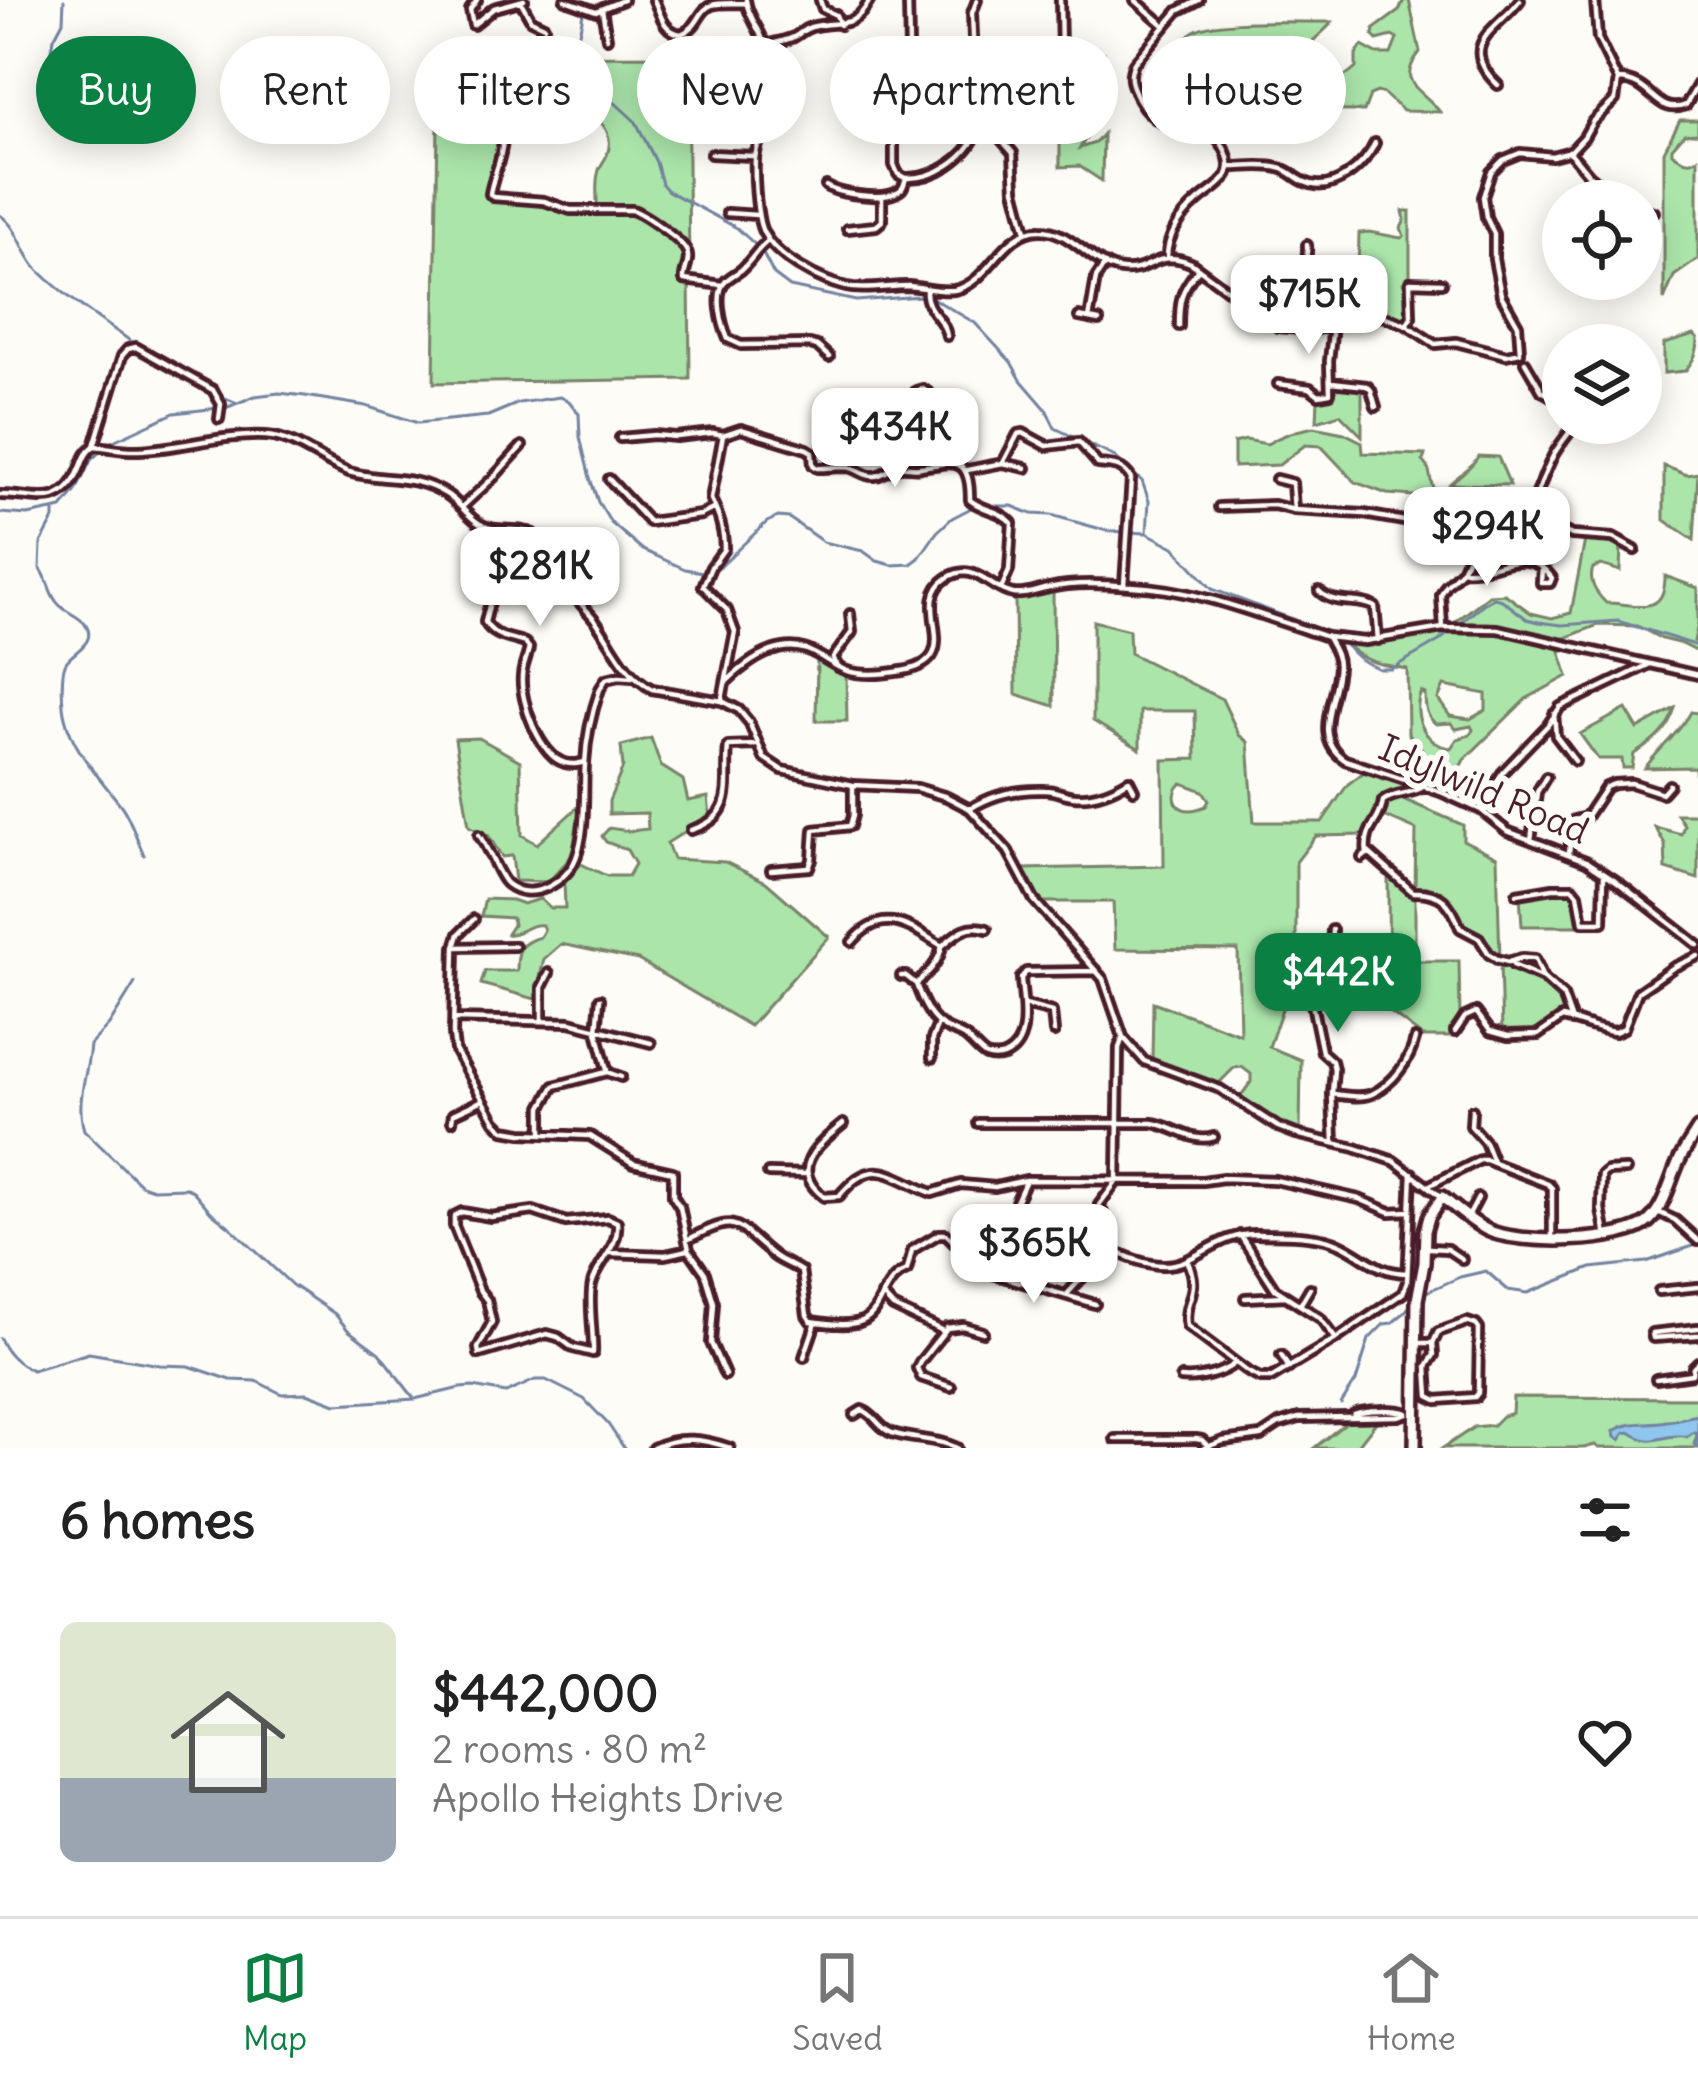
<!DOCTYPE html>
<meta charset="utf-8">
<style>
body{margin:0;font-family:Delius,sans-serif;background:#f2f2f2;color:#222;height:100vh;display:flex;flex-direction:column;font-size:45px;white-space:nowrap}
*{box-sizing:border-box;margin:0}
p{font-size:39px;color:#767676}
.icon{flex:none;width:66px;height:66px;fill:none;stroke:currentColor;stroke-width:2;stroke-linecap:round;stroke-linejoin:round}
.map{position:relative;height:1448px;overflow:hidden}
.drawer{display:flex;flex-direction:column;background:#fff;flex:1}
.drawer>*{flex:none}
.guide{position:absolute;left:36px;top:36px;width:1626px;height:108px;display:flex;gap:24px}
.tools{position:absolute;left:1542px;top:180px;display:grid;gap:24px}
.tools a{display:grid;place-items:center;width:120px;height:120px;border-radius:50%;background:#fff;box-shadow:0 6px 30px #0003;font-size:60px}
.price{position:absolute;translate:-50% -102px;padding:0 27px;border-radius:24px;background:#fff;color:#222;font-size:39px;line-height:78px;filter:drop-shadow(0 3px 6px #0008)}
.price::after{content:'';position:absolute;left:50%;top:72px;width:36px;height:27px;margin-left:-18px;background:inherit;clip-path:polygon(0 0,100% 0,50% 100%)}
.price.active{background:#0b8043;color:#fff}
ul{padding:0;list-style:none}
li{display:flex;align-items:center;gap:36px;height:300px;padding:0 60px}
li+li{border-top:3px solid #e0e0e0}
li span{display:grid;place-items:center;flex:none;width:336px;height:240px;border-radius:18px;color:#555}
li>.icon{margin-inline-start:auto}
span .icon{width:144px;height:144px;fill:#fffc;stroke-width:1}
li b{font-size:51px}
h2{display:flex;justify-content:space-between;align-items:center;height:144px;padding:0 60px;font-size:51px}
.pill{padding:0 42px;border-radius:54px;background:#fff;box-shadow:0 6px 30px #0003;font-size:42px;line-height:108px}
.pill.active{background:#0b8043;color:#fff}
.dock{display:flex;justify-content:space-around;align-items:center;height:168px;border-top:3px solid #e0e0e0;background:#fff;font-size:33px;color:#767676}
.dock a{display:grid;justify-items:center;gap:6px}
.dock .active{color:#0b8043}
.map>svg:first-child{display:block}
</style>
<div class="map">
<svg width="1698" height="1448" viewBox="0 0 1698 1448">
<rect width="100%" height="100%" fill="#fdfcf7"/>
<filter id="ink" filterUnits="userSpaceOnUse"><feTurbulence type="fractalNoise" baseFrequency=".00833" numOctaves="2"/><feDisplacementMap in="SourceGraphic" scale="24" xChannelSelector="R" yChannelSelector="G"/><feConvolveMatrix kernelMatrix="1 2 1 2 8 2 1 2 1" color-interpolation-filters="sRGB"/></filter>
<g filter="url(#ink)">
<path fill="#abe5aa" stroke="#7a826a" stroke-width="3" fill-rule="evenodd" d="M1404,0H1409L1420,52C1394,85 1423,88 1440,112L1403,111L1384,94L1377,92L1370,95L1364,111L1209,110L1211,83L1202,64L1188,60L1179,69L1172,85C1172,67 1177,47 1191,33C1209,17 1304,23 1332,22C1323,34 1311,39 1306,53C1316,77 1334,89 1356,68V55L1362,46L1377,54H1391L1397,39L1392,36L1377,40L1373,36L1374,29L1399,11Z
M1104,53V66L1067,87L1059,105V61Z
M687,56L690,379L434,383L439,57ZM527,74C547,79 558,95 576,105C596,115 618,131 606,157C603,164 599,165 598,174C595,186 598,201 597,213H564L531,202L491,199L488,193C499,148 513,133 468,106L464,92L474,90L478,103L493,112L506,103C509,90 514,78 527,74Z
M1090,109H1094L1097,113L1095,123L1080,148L1095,143L1103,134L1102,181L1079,166L1060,167V115C1073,124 1078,118 1090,109Z
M1680,120H1698V133L1684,134L1672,148V153C1680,159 1689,165 1698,158V259L1674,276L1664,300V151Z
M1403,211H1410V275L1403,283L1408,293V316C1401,319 1371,313 1357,315L1359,233L1369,232L1401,238L1404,236L1401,228L1405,220Z
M1694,335L1698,339C1698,352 1694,360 1685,371L1664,373V344Z
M1335,386L1362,389V436L1340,414L1317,421L1318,399L1331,397Z
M1314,427L1344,433L1362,442L1363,453L1425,455L1423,461C1433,470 1428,482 1435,491H1443C1452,479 1473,468 1478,456L1498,457L1510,485L1453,484L1452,499L1387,494L1355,482L1321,446L1305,445L1279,465L1234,467V443L1246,440L1267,444C1281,435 1298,430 1314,427Z
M1664,466L1687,475L1698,473L1694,540L1664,520Z
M1596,539L1621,546L1620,571L1601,565L1593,568C1588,582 1596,593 1606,603C1636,603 1665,618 1665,576L1698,588V624L1694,641L1698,643V652L1682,644L1662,639L1637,626L1598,625L1560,640L1489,623L1453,624L1489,595L1505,594L1531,613L1552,618L1571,613L1585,540Z
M1053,590L1054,706L1016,694L1015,597Z
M1093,621L1129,630L1130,653L1222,699L1239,735L1248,742L1254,822H1322L1348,784L1367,770L1418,787L1382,799C1378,814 1371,821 1366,835L1316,836L1296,862V968L1269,1047L1301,1060L1300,1133L1261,1112L1240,1097L1251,1082V1074L1242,1067L1234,1068L1218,1084L1152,1062L1153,1002L1240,1034L1238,950L1115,949L1113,902H1039L1023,869L1164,866L1163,760L1196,759L1195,711H1140V749L1093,721ZM1182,783L1203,791L1209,800L1206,806C1201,808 1196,810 1190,810C1173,810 1171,792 1182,783Z
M1465,629L1504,632L1558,645L1568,676L1526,699L1464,760L1446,792L1422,785V749L1408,734L1407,669C1383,665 1360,662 1345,642L1367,644ZM1444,686L1486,694V710L1470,719L1450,716L1438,699ZM1421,692L1425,694C1425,707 1426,716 1436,724L1451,723L1456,729L1471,726L1473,730L1470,735L1457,739L1451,748C1425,746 1411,714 1421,692Z
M817,658L846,674L847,721H816Z
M1675,708C1668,730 1653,743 1634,754L1632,768H1623L1622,759H1598L1580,734L1626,709L1638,729Z
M1691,712L1698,713V781L1696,785L1695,767L1645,768C1659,748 1680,733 1691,712Z
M479,738L520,761L522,835L537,844L580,805L572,856L548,882L515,881L512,856L502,857L488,835L469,826L455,739Z
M651,738L661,766L683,780L688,801L708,797L710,816L667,843L673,859L725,862L766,882L829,937L750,1026L638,960L561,944L544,959L535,999L481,984L485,971H517C517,950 519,943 540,937L544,930L542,925C527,923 520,936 507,934L513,925L512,918L481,916L485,899L512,900L523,904L540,899L550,908H565L564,882L581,864L607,876H628L635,864L627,850L606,842L602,836L609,828L629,831L648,829L647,813L609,814V801L623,767L621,746Z
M1398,797L1463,825V840L1497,857L1500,959L1490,953L1482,940L1462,927L1456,908L1444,896L1429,889L1415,890L1416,830L1384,816L1385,802Z
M1698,811V879L1666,869L1665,844L1655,827L1681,834L1684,825L1677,814H1695Z
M1388,874L1415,895V961H1459L1460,1019L1454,1031L1450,1032V1037H1423L1389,1011Z
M1552,889H1572L1576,895L1581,926H1522L1520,895Z
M1500,962C1535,976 1555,979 1569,1017L1555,1018L1538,1033L1502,1034Z
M1513,1397L1698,1398V1448H1599L1595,1445L1584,1448H1443L1474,1427L1493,1425L1502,1416L1512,1413Z
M1368,1416L1377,1421L1356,1448H1314L1353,1417Z"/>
<path fill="#8fc6ed" stroke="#73839f" stroke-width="3" d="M1698,1415V1447L1694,1444L1697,1435L1694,1432C1680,1441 1694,1435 1677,1436C1655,1437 1653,1447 1630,1432L1625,1433L1620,1440L1615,1437L1614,1431C1631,1420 1647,1425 1666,1421C1677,1420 1687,1417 1698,1415Z"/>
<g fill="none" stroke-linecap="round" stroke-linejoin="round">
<path stroke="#73839f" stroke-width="3" d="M582,0C587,28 566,53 574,80L599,88L636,122L656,162L662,184L668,191L737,228L761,250L774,275L790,287L856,301L921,296L934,299L975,323L1011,362L1021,380L1046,409L1055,428L1115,457L1142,481L1149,501L1147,533
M52,94L50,62L54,38L63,21L64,0
M0,215C20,229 23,255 38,270C69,300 104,322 139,347
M218,395L237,403
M54,511V519L41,543L40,568C48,577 48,590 56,601C63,612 77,614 85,624C98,642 74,651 67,661C60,669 62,706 65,717C72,749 100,778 120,804C131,818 136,838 144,855
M0,513L28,515L62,508L76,491L91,460L111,442L174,413L228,407L255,396L279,393L305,396L366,406L418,423L488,416L519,403L560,397L569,401L579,414L580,437L590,478L598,502L611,523L643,550L685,569L703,572L718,568L767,522L778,517L789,518L823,542L863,551L877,561L892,565L911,564L919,558L937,532L952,518L975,506H1012L1032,514L1051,515L1108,531L1147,533L1174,547L1212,589L1332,634
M1339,640L1361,660L1379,669H1391L1439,641L1483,604L1494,598L1502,600L1527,619L1539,622L1562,625L1618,621L1698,646
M135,983L109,1025L90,1045C88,1074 75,1100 84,1130L141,1185L153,1189L186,1188L193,1191L211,1212L230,1227L292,1285L335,1314L348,1330L379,1353L414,1398
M1422,1294L1460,1277L1486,1271L1508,1290L1528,1293L1591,1268L1646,1262L1696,1245
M0,1338C6,1353 17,1364 32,1370L89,1353L160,1365L189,1366L231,1380L256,1381L282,1394L307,1393L336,1404L415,1399L460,1388L473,1387L506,1393L535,1380H546L584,1399L608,1424L624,1448
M1341,1404L1356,1381L1369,1339L1384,1324L1392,1323L1404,1313L1413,1302"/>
<defs>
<path id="street" d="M477,0L470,10L473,25L494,8L524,0
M565,0L596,11L623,0
M654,0C661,15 663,31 681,34C700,27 698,10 712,5C721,2 737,4 746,3
M746,0C748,19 764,32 765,50C766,74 766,100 763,124C762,136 756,147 755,159C754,178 756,205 760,223C767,255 823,284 853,288C872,290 890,286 908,286C923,287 939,292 954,290C990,284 1002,229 1041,230C1072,230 1092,267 1122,270C1151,273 1156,248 1191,263L1278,327L1314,330L1360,317L1382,316L1405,324L1435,344L1456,342L1506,355L1520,352L1518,325L1501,295L1494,259V234L1486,217L1483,197L1491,172L1503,160L1520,153L1552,156L1571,151L1584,137L1593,121L1615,100L1618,80L1598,39L1595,0
M820,0L823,9L836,15L840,25
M1060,0L1061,49
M1135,0L1165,26
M521,2L531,20L544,26
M602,9L607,38
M765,45C775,43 785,41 794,37C803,32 802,30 811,27C839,19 853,32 870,0
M1618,80C1653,80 1655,117 1686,105L1698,84
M1498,85C1455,44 1498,29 1520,0
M841,94C860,125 873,112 901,121
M474,106C480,109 487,111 492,116C516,134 493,171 490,194L493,197L544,201L570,210H632C644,214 683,241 687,252C691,261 683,271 684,280L722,285
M977,132L999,137L1013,153L1015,189L1026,231
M1569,151L1589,175L1620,201
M711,154L753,156
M1230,167C1246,167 1264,164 1279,168C1290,170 1295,178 1305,182C1332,195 1365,166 1375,143
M905,178L898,174L894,165V138L910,96L908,0
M906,178C935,179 967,158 977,132L972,13L977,0
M826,186C838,194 881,200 895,193C904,189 903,187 906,178
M1641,209L1654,212
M727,213L757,215
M847,229L876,226L882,221V196
M768,241C756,250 752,260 741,270C736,274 729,277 725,282C714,294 722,325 728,339L741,345L810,344L817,346L829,357
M1167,257C1167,236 1181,216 1197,202C1214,186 1238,180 1226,152C1205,105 1167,151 1138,98C1131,84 1128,77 1134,63L1178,11L1199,0
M926,290C925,312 944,317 947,336
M1255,312C1261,304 1266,296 1274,290C1292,276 1309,271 1307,245
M1079,317L1099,321
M1089,319L1096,278L1105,264
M1406,325L1411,317L1410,282L1442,283
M1179,326C1179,301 1180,291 1197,271
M1525,362L1542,391L1563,403
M1331,382L1367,386L1371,390L1376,407
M1278,384L1310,388L1319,395L1330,393L1329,361L1333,325
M916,391L923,389L930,394C930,400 932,410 929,416C920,441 909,438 934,462
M620,438L654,435L676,437L713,433L723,435L741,429L807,449L812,452L813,465L817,468C827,468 837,467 847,467C857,468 864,477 874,476C881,476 886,471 892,469C903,464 910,469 921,467C956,461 970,457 970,500C985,512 999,509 1012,523L1009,571L1001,589
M94,446L122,356L128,349L136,347L213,390L221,404L219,419
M1003,463L1018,434L1023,433L1047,446L1079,442L1098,464C1111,465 1124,465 1131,479L1124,585
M967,470L1003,463L1026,468
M609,479L649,522L701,515L715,508
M1276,479L1292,483L1294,510
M0,495C33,494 61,512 79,471C84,460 84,454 94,446C109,447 124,451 139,450C182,448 223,434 266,436C296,438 321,462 349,472C382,482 412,473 446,494C459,502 467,516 480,524C498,535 522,524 540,538C553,548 554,564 561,577C569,593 584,606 595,620C614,646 623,673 652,689L722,701L739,710L749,722L764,758L782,770L853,785L917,788L947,797L970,809L1008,851L1034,900L1103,979L1123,1037L1144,1061L1220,1089L1278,1127L1296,1134L1355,1148L1394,1161L1439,1195
M463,506L493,478L522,446
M1219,507L1274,505L1294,510L1364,514L1433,526L1488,520
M1518,513L1534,523L1549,525L1572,535L1613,538L1635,550
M529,532C528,549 530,579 510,587C504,589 497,590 492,594L485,622C494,638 509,637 525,643L529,648C527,658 522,668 522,677C520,702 540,756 565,763C573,765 577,764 585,762
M1462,570C1495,574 1526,542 1552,578L1550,583H1541L1542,567
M1319,591C1335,607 1357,597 1375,607L1378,640
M1443,628L1441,595L1446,586L1462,570L1474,544L1483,536L1488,520C1547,504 1529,503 1553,456C1559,444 1569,435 1575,423
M1327,637L1365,641L1443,628L1498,629L1698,675
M838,667L833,658L852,632L850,614
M726,682C746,663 777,639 807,650C821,655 833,666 847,671C864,676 885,674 902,671C970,660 908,604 947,578C975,560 988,589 1013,594C1026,596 1037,590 1049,588C1075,582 1105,584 1132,586C1199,589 1264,617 1327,637C1332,647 1338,655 1338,666C1337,699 1310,737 1345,760L1441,792L1481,810L1507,831L1586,861L1615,880L1698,945
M722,699L735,632L727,610L703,586L711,567L724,549C724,530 719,516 711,499L723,435
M1554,714L1556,736L1575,761
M970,809C993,794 1017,789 1045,790C1055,790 1064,795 1074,796C1094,798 1113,790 1129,780L1134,790
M1481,810L1502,773L1548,725L1560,707L1648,665
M691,830C738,816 724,784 728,746L757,745
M479,835C488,847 499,878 507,884C531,903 566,883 576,858C587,829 583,794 585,764C586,740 592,712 600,689L606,679L619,676L632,677
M1531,840L1537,792L1546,777
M1367,851L1413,892C1441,891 1451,903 1460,928L1479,938L1489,954L1497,959L1508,962L1522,958L1535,959L1543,978L1563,996L1572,1021
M1569,853L1572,824L1574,820L1586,817L1606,787L1614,784L1631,783L1662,793L1669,785
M1362,858L1367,854C1363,827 1381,823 1383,801C1395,792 1411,795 1423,787
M771,870L809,867L812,860L814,830L850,826L853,815V785
M1517,894L1553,888H1573L1578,894L1583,922H1603L1604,873
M474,919L459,934L455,947L453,1034L455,1050L495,1121L504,1130L522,1133L590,1136L633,1163L673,1172V1196L680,1207L689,1250L705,1273L714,1303L711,1343L725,1375
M1332,930L1330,987L1314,994L1312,1004L1322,1052L1332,1061L1334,1069L1332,1094L1334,1143
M852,942C883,905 909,926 942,946
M455,947L515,946
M1513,965L1541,977
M901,976H906L916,984
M916,984C921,998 928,1016 940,1024C947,1030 957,1032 965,1037C972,1042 979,1052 986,1056C991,1058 999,1058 1004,1056C1033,1043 1022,1001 1021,978L1026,972L1097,971
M916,984C928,973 939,963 942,946C957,933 967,923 987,929
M600,999L597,1031L607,1070
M1025,1005L1052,1012L1054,1032
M455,1019L570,1022L651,1043
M542,1020V987L549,973
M1455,1032L1465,1017L1476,1012L1490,1031L1508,1036L1538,1035L1562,1018C1580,1021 1596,1030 1615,1032L1624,1028L1638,992L1674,967L1698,956
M932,1058V1039L938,1024
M1332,1094C1344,1095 1360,1099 1372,1094C1393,1084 1410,1061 1415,1039
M1472,1110L1471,1126L1485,1142L1493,1162
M452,1121L453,1114L483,1100
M978,1123H1152C1173,1125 1192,1144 1214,1137
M843,1124C817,1145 788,1169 824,1197L839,1196C873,1154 889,1176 932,1193L961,1184L995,1187L1026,1180L1203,1181L1223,1178L1275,1180L1359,1199L1390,1212L1410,1211
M542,1134V1107L554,1086L607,1072L621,1077
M768,1173L806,1174
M1430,1185L1480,1160H1486L1548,1184L1552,1188V1239
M533,1211L566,1222L608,1218L617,1222C620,1247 598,1261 592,1284C588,1303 594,1333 593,1353L573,1348L558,1337L547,1334L479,1354L478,1348L492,1322L487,1300L480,1291L454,1226V1216L462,1212L491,1217Z
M1658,1212L1675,1220L1698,1241
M1468,1217L1478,1198
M1240,1235L1275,1289L1320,1318L1336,1339
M1606,1236L1601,1209L1602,1175L1607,1171L1626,1170
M687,1240C741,1212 733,1224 774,1256C782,1262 792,1265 801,1271L807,1315L811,1321C825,1323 848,1327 862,1321C882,1313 881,1280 907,1270L912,1250L939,1234H946L983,1271L995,1248L1014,1226L1016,1202L1026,1180
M1429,1248L1447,1249L1462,1259
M1109,1249C1126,1256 1144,1265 1163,1265C1196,1266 1215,1233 1258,1234C1283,1235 1317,1233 1340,1244C1366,1256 1375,1272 1407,1273
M1109,1249V1225L1099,1205L1117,1181L1119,1048L1123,1037
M610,1253L665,1255L688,1250
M1187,1260C1203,1293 1182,1299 1187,1326L1248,1372L1260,1378H1271L1336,1339L1403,1293L1407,1282L1412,1173
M983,1271L1095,1304
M1659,1291L1698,1287
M1068,1293L1109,1249
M882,1295L893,1307L943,1331
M1245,1298L1286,1296
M1300,1305L1310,1288
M1698,1328L1652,1333L1653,1338L1698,1335
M1416,1343H1433L1434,1355L1427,1366L1429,1396L1437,1400L1475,1397L1478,1393L1479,1329L1476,1325L1467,1322L1438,1332L1433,1343
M1281,1355L1289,1368
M804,1357L816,1322
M1181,1378C1198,1380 1222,1374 1235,1363
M1656,1379L1692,1374L1693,1367L1698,1362
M951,1387L921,1377L917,1368L920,1362L947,1328L963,1326L983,1332
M1354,1414C1365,1409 1396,1409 1407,1413
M854,1415L862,1410C876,1415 878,1428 892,1433C917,1441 932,1437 957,1448
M1115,1439H1196L1202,1440L1208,1446
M653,1448C679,1435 704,1439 730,1448
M1204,1448L1223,1441L1261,1436L1279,1424L1299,1418L1398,1416L1407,1413"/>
<path id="secondary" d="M1415,1448L1417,1300L1424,1263L1425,1231L1429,1217L1442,1197C1456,1208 1471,1222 1487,1230C1517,1245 1627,1244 1650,1220C1665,1205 1670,1180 1679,1161C1684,1150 1691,1140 1698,1129"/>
</defs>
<use href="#street" stroke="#4a1f2b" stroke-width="14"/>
<use href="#secondary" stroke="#4a1f2b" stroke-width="18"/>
<use href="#street" stroke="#fdfcf7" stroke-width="4.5"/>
<use href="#secondary" stroke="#fdfcf7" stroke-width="9"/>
</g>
</g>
<g text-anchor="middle" stroke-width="12" stroke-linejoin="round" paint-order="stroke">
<g font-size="36" fill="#4a1f2b" stroke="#fdfcf7">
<text transform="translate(1484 789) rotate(23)" y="13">Idylwild Road</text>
</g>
</g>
</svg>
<div class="tools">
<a><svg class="icon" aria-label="locate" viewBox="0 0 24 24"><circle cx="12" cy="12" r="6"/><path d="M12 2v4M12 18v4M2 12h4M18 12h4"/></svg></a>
<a><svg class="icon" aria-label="layers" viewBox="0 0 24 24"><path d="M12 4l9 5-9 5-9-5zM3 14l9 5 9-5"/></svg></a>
</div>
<b class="price" style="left:1309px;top:357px">$715K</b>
<b class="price" style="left:895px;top:490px">$434K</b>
<b class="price" style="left:1487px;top:589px">$294K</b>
<b class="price" style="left:540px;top:629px">$281K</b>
<b class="price active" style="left:1338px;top:1035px">$442K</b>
<b class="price" style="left:1034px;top:1306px">$365K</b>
<div class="guide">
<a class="pill active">Buy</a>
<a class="pill">Rent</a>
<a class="pill">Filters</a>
<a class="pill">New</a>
<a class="pill">Apartment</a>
<a class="pill">House</a>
</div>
</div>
<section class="drawer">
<h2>6 homes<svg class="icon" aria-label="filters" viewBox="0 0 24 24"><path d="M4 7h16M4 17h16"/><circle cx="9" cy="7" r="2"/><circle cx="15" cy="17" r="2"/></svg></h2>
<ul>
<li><span style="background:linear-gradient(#dfe7d0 65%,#9aa5b1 0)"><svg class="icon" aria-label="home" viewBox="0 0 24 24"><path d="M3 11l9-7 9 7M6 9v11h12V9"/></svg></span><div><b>$442,000</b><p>2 rooms · 80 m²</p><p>Apollo Heights Drive</p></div><svg class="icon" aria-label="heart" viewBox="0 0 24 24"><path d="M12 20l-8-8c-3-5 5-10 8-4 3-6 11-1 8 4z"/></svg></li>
</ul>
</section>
<nav class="dock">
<a class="active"><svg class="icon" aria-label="map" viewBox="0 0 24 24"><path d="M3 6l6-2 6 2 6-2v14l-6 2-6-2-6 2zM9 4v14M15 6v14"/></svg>Map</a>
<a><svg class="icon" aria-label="saved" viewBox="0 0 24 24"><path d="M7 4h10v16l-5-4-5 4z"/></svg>Saved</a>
<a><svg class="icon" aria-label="home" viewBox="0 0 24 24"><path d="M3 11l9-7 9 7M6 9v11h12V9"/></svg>Home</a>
</nav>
